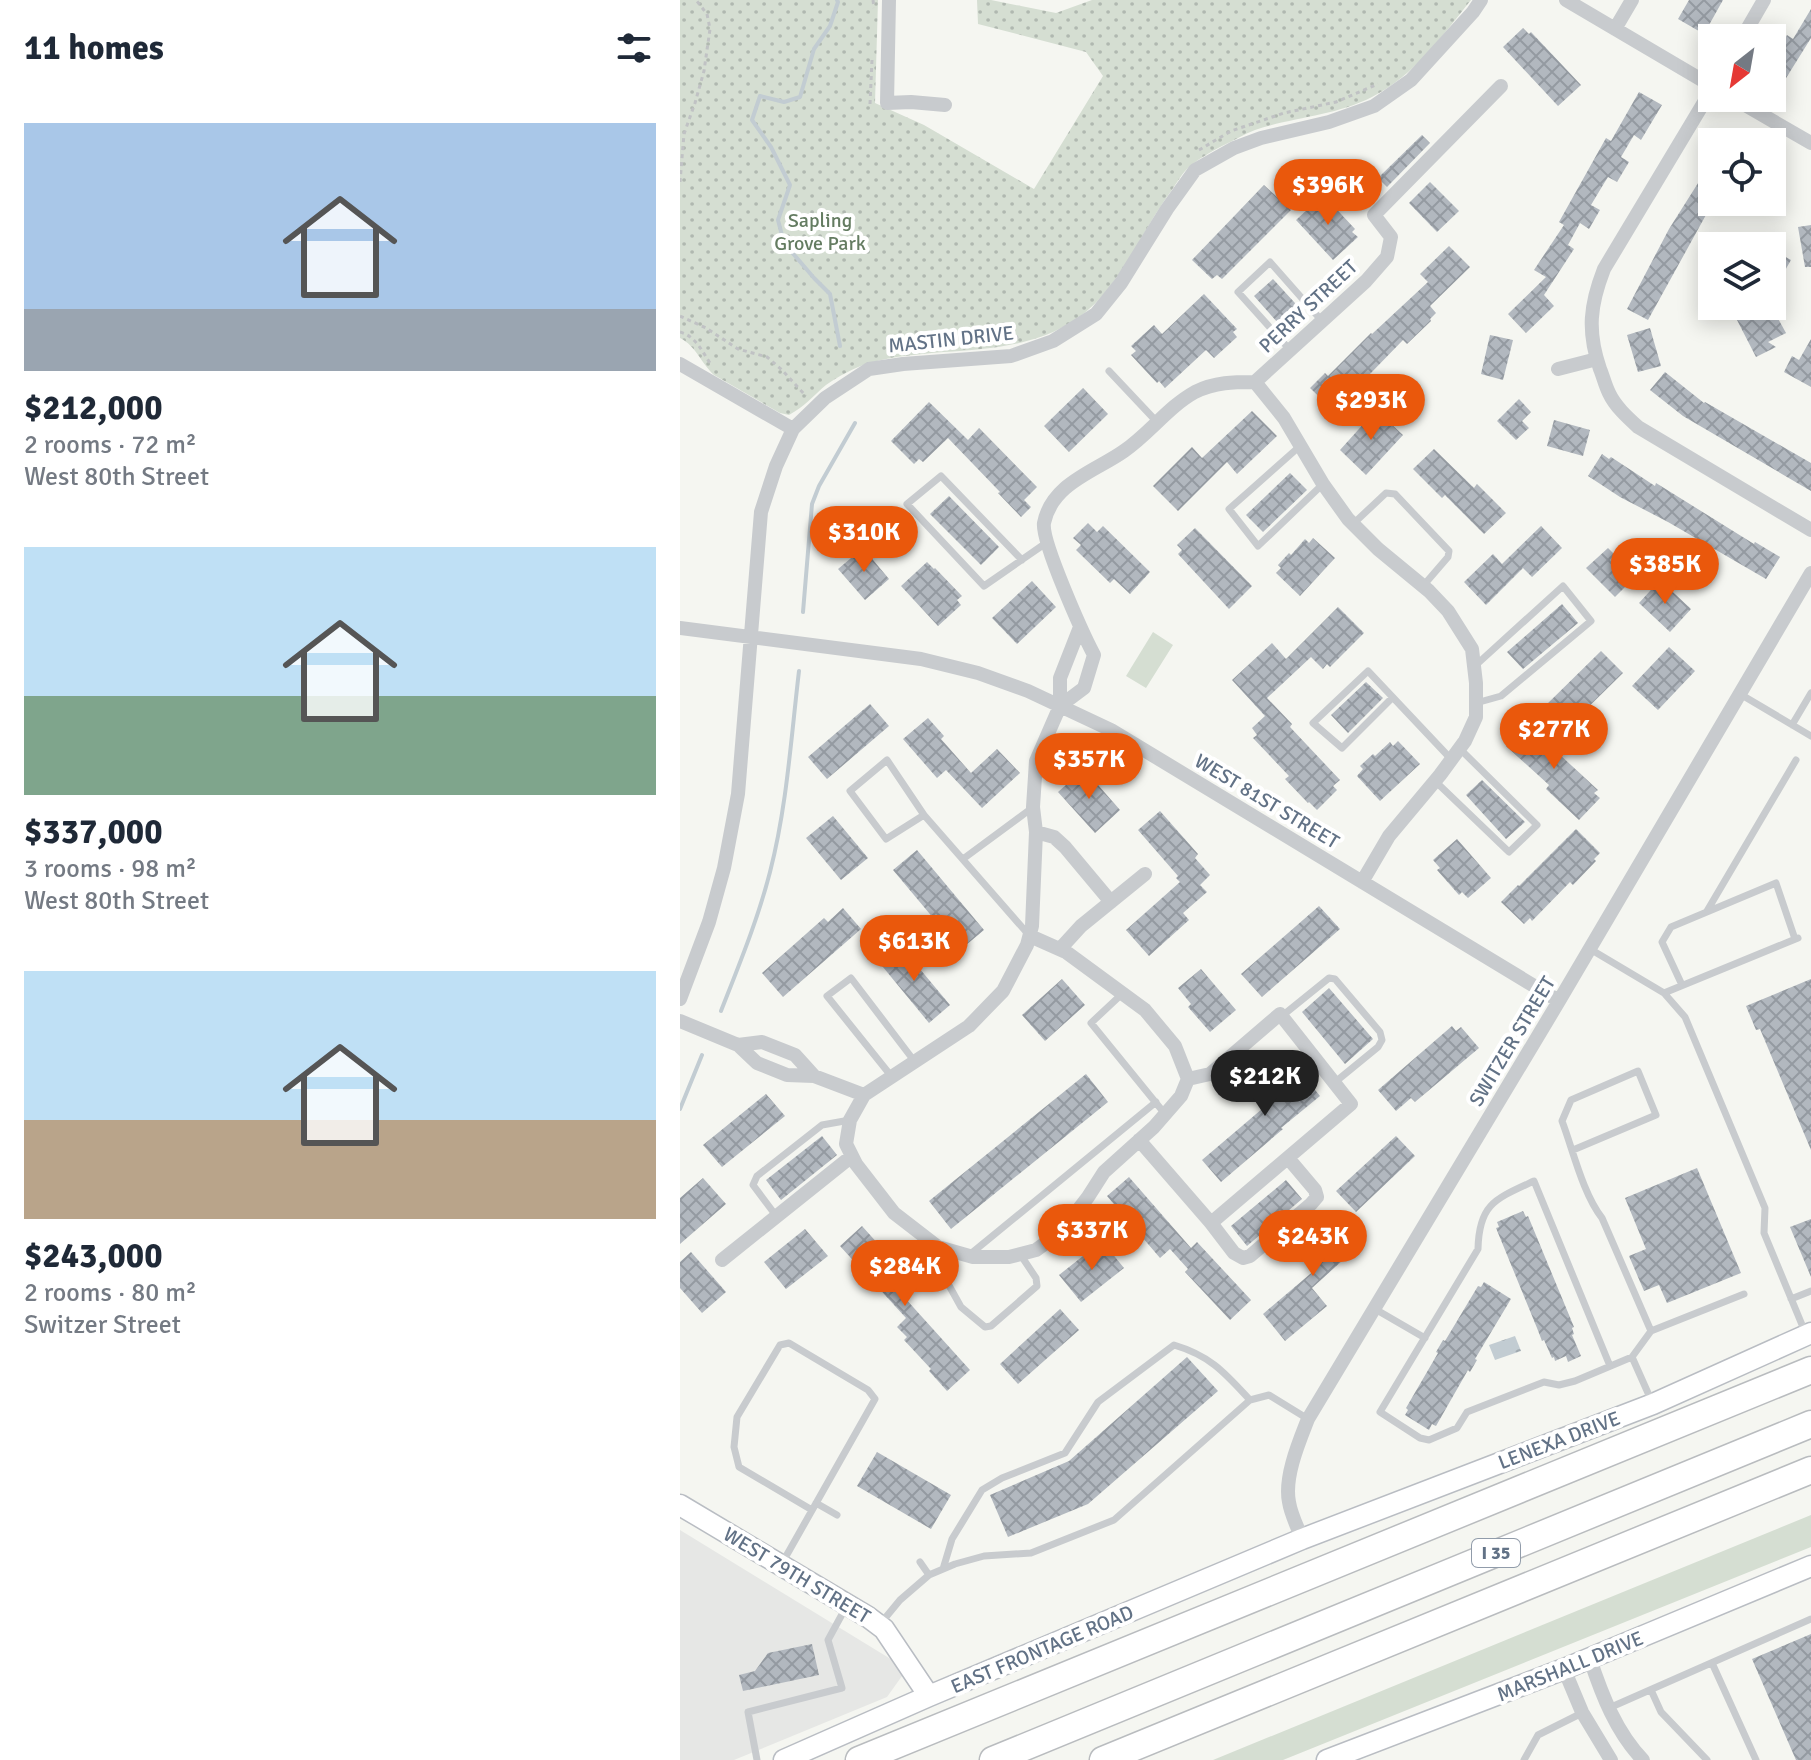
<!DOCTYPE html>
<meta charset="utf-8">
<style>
body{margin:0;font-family:Signika,sans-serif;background:#f6f6f7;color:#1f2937;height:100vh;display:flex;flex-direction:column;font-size:30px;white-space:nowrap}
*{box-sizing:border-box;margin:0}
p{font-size:26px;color:#747a83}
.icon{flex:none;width:44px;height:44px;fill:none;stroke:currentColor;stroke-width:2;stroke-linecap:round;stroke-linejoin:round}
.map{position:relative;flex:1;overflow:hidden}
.side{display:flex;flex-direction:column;background:#fff;width:680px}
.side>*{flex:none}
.needle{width:52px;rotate:211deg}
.tools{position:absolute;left:1018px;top:24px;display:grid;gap:16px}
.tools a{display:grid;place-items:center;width:88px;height:88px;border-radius:0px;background:#fff;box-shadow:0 4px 20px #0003;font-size:40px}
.price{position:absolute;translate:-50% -68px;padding:0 18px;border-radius:28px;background:#ea580c;color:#fff;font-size:26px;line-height:52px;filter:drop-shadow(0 2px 4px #0008)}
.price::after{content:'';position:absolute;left:50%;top:48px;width:24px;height:18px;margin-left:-12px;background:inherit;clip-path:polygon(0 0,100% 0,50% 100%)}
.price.selected{background:#222;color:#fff}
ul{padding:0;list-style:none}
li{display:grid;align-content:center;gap:16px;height:424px;padding:0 24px}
li span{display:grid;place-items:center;height:248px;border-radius:0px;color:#555}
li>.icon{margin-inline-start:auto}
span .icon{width:144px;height:144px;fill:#fffc;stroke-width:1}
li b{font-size:34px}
h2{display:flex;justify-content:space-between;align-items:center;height:96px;padding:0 24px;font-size:34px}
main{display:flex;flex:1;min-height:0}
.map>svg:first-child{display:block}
</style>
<main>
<section class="side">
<h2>11 homes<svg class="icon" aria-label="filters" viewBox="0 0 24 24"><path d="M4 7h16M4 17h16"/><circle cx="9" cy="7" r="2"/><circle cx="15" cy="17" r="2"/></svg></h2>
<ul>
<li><span style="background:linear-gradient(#a9c7e8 75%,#9aa5b1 0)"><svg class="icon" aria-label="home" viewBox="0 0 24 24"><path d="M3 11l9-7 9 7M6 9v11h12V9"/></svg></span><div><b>$212,000</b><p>2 rooms · 72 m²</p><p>West 80th Street</p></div></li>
<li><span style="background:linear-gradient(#bfe0f5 60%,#7fa58c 0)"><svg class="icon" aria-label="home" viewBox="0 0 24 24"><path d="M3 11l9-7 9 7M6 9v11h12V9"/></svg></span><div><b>$337,000</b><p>3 rooms · 98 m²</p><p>West 80th Street</p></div></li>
<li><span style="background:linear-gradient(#bfe0f5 60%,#b9a48a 0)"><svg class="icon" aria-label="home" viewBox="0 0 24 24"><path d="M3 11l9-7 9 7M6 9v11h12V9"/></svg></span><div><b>$243,000</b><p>2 rooms · 80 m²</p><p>Switzer Street</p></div></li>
</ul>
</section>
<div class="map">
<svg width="1131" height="1760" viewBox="0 0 1131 1760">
<defs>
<pattern id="park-dots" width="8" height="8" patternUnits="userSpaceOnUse" patternTransform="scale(2)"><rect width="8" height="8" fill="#d5ded2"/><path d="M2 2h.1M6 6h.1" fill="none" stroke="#b0b8b0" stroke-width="1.8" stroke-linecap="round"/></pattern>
<pattern id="water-ripples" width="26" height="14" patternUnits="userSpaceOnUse" patternTransform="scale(2)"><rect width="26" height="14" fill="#c2ccd2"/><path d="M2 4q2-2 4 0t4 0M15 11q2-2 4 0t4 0" fill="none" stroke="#a1aab0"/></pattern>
<pattern id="building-cross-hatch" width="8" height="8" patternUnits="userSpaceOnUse" patternTransform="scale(2)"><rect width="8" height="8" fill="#b2b8bf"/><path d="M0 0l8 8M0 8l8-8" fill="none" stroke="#949aa1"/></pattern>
</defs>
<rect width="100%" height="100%" fill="#f5f6f1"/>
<path fill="#e6e7e5" d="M0,1530L227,1669L207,1697L54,1760H0Z"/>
<path fill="#d5ded2" d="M473,632L493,645L466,688L446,676Z
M1131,1515V1547L603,1760H533Z"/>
<path fill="url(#park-dots)" d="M0,0H198L195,103L244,125L354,189L423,76L406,52L298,24L297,0H311L376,13L412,0H791C762,36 734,76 692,97C655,116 613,117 575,130C564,134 553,141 542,146C531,152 516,160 507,169C500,176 495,186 489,194C457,238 436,299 385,326C325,359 254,345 189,363C176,367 157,377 146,385C133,396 124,407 109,415L100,413L34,375C21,363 16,346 0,338Z"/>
<path fill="url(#water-ripples)" d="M835,1336L841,1351L815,1360L809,1345Z"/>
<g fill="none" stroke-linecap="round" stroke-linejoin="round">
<path stroke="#c2ccd2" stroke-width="4" d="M157,0L158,2L150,26L134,49L120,97L104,102L80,96L72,120L91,147L110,185L98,220L104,243L134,278L150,294L160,346
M123,612L132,504L139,486L175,423
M41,1011C59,965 78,919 90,872C107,806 111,738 119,671
M0,1109L22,1055"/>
</g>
<path fill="url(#building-cross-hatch)" d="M1009,0H1043L1024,34L998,19Z
M1131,9V38L1103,83L1092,76V59L1107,35L1113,39Z
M843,28L849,34L851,32L901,85L878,106L823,47Z
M959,92L982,105L961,140L954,135L941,157L949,162L937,182L928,177L923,185L911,205L920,210L909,229L900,223L888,245L894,249L864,295L874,306L846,333L828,314L866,277L854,270L884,225L879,222L926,138L931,141Z
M742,135L750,143L707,187L698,178Z
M1032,161V204L968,320L947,309L989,229Z
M750,182L779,211L757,232L729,203Z
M584,185L611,210L542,279L537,275L532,279L512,260Z
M643,195L675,229L672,232L678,237L653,260L616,220Z
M1131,225V267H1125L1118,227Z
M769,246L790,267L750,306L756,313L750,319L751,321L727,344L723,340L654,411L630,388L645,373L648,376L691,333L692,334L748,282L740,274Z
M1092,249L1111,260L1092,293Z
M593,279L625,314L606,332L574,296Z
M524,294L557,329L553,332L557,337L534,358L526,350L485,388L479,381L477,383L451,355L456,351L451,346L474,325L482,334Z
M1081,308L1086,317L1095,313L1106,333L1088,342L1096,347L1076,357L1057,320Z
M970,328L981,366L958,372L947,335Z
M810,335L833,340L823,380L801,374Z
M1131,339V387L1104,372L1112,356L1119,360Z
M985,372L1024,403L1025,402L1131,463V491L1003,416L970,390Z
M403,388L428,414L389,452L364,426Z
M839,399L851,412L842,421L849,428L836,440L817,421Z
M249,402L288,440L299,428L357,487L344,500L351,507L341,517L318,493L320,492L268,438L243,462L239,459L234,464L211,441Z
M696,410L723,435L686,475L660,450Z
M572,411L597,436L557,474L547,462L498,511L473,486L512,447L522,458Z
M874,420L910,430L903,456L867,446Z
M754,449L794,488L797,484L826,513L804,534L765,495L762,498L733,469Z
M922,454L929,459L931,457L975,486L976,483L1074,544L1075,542L1100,557L1086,579L988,522L940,497L908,476Z
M610,473L627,490L583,532L566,515Z
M269,496L319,547L301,565L250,514Z
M408,523L417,532L423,526L470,572L450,594L434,579L430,583L396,550L401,545L393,538Z
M861,526L882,548L852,577L843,568L806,605L784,582L813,554L822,564Z
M515,528L572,586L549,609L498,554L502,550L497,545Z
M633,538L655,558L620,596L596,573L601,568L598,565L609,553L611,555L625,539L629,543Z
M183,548L209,579L185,600L158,569Z
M928,548L956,576L935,597L906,568Z
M247,562L254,569L255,568L282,596L277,600L281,605L258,626L221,586Z
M980,580L1011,609L990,632L959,603Z
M352,581L376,607L337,644L312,618Z
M882,604L898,623L843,669L827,652Z
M658,607L684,633L650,667L647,664L643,669L631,657L587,698L612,724L610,727L660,780L653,786L657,790L637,810L629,802L628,803L605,779L609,776L573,738L577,735L572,728L585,716L552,680L592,643L606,659Z
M989,647L1015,671L978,710L952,686Z
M921,651L943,673L886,729L864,707Z
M686,682L703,698L668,733L651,715Z
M190,704L209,726L147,779L128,757Z
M248,718L264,736L261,739L291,773L317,749L340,773L302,808L266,770L257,778L223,739Z
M849,722L881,752L879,754L918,790L914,793L920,798L899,820L866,789L869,785L826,746Z
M718,741L740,764L700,801L677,776L683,769L680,766L693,754L695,756L710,742L713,746Z
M404,769L440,810L415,833L378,792Z
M802,780L845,822L826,839L786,795Z
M480,811L518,854L515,858L530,875L520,885L527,892L503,913L509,920L469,956L446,930L500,882L496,878L498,876L458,830Z
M153,816L188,858L161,880L126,838Z
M896,829L920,853L914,859L916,861L893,885L890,882L852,921L850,918L844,924L821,902L838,885L839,886Z
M777,839L811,878L788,898L782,892L779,895L757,870L760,868L753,860Z
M237,850L304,930L280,950L213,870Z
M639,906L660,929L582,997L561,974Z
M163,908L181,929L103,997L82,973L144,918L148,922Z
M219,944L270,1005L249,1023L198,961Z
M521,969L556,1010L530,1032L508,1007L511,1004L498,988Z
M382,979L405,1005L365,1041L342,1015Z
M1131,979V1150L1080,1029L1076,1030L1066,1006Z
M649,988L693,1039L665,1064L622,1012Z
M772,1026L776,1031L781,1027L799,1048L735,1102L731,1098L716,1111L698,1090Z
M606,1054L640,1096L601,1128L603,1129L541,1182L522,1160L596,1097L579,1076Z
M406,1074L428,1102L271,1229L249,1201Z
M86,1094L105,1116L42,1167L23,1145Z
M142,1136L157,1155L101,1200L86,1180Z
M716,1136L735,1156L676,1212L656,1191Z
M1017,1168L1061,1273L987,1303L979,1285L964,1291L949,1256L966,1249L945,1198Z
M449,1177L511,1248L517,1242L571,1300L550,1320L505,1272L508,1269L490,1249L480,1258L427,1196Z
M23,1178L46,1204L0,1244V1198Z
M606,1180L622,1199L567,1246L551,1226Z
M843,1211L846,1217L848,1216L894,1327L892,1328L894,1334L892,1335L901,1356L888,1362L886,1356L875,1361L874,1357L872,1358L864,1340L862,1341L857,1328L816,1228L819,1227L817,1222Z
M660,1215L684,1241L632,1288L647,1306L605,1341L583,1314L636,1269L620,1252Z
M1131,1219V1277L1110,1227Z
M182,1226L236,1286L224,1297L290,1370L267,1391L249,1371L251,1369L224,1340L227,1337L217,1327L226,1318L160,1246Z
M125,1229L148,1256L106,1289L84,1262Z
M422,1241L444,1268L401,1302L379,1275Z
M11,1252L46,1292L22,1313L0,1288V1262Z
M804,1282L831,1299L795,1359L797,1360L790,1372L788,1370L756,1426L752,1424L749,1430L725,1415L728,1410L726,1408L758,1353L756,1352L763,1340L765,1341L798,1286L801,1287Z
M380,1309L399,1330L338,1384L320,1364Z
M507,1357L538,1391L408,1504L328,1537L310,1495L389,1461Z
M197,1452L271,1495L251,1529L177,1486Z
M1131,1634V1760H1116L1072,1659Z
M132,1644L139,1675L63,1691L59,1675L75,1671L88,1653Z"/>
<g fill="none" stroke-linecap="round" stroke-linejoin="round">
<defs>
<path id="secondary" d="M0,1505L188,1617L204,1629L249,1696
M104,1760L249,1696L622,1539L973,1404L1131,1333
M647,1760L884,1669L1131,1566"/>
<path id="highway" d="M179,1760L1131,1370
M313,1760L1131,1424
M423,1760L1131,1470"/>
</defs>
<use href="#secondary" stroke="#b9bdc3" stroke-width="23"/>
<use href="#highway" stroke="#b9bcbf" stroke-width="29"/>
<path stroke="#c0c2c4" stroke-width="3" stroke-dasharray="4 4" stroke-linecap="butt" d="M193,0L194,8
M190,104L192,60
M519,150L551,131L604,113L656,102L698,84
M0,182L4,134L15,103L24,71L30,29L27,14L16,0
M0,316L26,328L58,349L87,357L102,370L126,396
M0,332C17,337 22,352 32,366
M223,349L329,339L342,336"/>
<path stroke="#c8cbce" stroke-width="7" d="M611,351L558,292L590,262L642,321
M429,371L477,422
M620,446L549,509L578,546L643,484
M673,524L706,493L715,494L769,551L768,557L743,586
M342,560L261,476L227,504L304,586L366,543
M796,665L883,586L911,621L821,696L796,703
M1060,694L1131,736
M712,698L662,748L633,723L688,671L771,759
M1112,725L1131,693
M755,781L829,852L857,825L780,749
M244,815L207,760L170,791L206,839L244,815L348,934
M283,859L352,808
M1027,911L1116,760
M910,949L984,993L1005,1017L1085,1208L1084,1233L1125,1332
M1002,985L982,942L991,927L1096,883L1115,939
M443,993L411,1023L485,1114
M984,993L1118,938
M602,1016L649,978L655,979L700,1032L702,1040L698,1047L654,1083
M212,1077L147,996L171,978L235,1062
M893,1150L976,1115L958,1071L891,1100L882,1121C893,1150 903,1194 922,1218L971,1331
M97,1217L73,1185L77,1176L142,1125L170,1120
M271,1251L266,1280L281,1307L305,1327L311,1326L357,1286L356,1278L340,1254
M288,1256L476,1102
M1111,1299L1131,1291
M695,1309L745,1338
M952,1357L971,1331L1064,1294
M930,1366L854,1181C815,1199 799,1204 798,1249L700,1412L740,1438L749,1440L777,1428L787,1412L864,1382L879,1385L895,1381L952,1357L972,1402
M136,1503L157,1515
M240,1562L249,1575
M102,1563L109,1551L195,1399L188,1390L109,1343L100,1345L57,1417L54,1447L59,1467L132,1510
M263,1569L272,1539L302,1490L322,1478L385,1453L418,1402L494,1345C531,1356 545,1373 570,1400
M201,1623L220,1600L249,1575L275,1564L304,1556L351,1553L434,1520L570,1400L589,1395L628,1419
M1032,1663L1076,1760
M971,1690L981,1712L1027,1760
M929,1708L1131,1619
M77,1760L68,1712L162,1688L148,1640L166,1607
M844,1760L858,1735L902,1713"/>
<path stroke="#c8cbce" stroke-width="14" d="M209,0L207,103L231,102L265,105
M886,0L1032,86
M935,29L952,0
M1062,38L1084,0
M1032,89L924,269C910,305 907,331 920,369C923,376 925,385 929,393C935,406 947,417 958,427L1131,530
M1053,98L1131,143
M0,364L113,429
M878,369L917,359
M575,382L604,418L643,484L668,519L698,549L749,591L768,611L792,649L796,683V717L785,741L760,775L709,836L682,882
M0,628L241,659L298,673L348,691L431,730L879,1001
M380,706L404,688L414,655C403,634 361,541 364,523C372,483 416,471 444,451C470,433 488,407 515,392C535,382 554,382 575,382L686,281L707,257L711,237L694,215L821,86
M356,832L374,837L385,847L431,902
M350,936L386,952L465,1010L495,1046L508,1079L501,1096L474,1127L424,1172L408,1197L381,1232L356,1250L329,1257H293L258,1247L214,1213L176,1164L166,1144L170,1120L184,1095L289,1026L323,991L347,945L352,926L356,832L353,807L356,761L380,706V678L400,627
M380,949L401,926L465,874
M0,999L29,922L44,868L58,794L81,512L96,466L113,429L145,398L189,369L223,364L331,356L373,341L416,314L441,283L487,209L515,170L554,148L581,138L649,122L694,106L731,80L793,12L801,0
M0,1021L58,1045L77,1063L107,1075L134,1076L184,1095
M58,1045L82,1042L115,1055L134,1076
M459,1140L531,1223L671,1104L600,1014L530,1074L508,1079
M531,1223L554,1253L563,1258L570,1256L631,1204L637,1197L635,1190L608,1158
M42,1260L172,1156
M622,1539C618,1528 611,1515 609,1502C604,1477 619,1442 628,1419L879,1001L1131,573
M910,1659C922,1695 936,1732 963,1760
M884,1669L902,1712L931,1760"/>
<use href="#secondary" stroke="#fff" stroke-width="20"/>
<use href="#highway" stroke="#fff" stroke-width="26"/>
</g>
<g text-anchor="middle" stroke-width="8" stroke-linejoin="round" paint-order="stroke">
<rect fill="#fff" stroke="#919caa" stroke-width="2" x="792" y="1539" width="48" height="28" rx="6"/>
<g font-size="18" font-weight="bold" fill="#627286">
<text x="816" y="1559">I 35</text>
</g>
<g font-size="20" fill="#647c61" stroke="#fff">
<text x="140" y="227">Sapling<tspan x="140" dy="23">Grove Park</tspan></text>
</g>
<g font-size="20" fill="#627286" stroke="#fff">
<text transform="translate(628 306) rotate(-43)" y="7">PERRY STREET</text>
<text transform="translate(271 339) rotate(-6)" y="7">MASTIN DRIVE</text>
<text transform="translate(587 801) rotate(31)" y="7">WEST 81ST STREET</text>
<text transform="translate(832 1041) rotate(-59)" y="7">SWITZER STREET</text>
<text transform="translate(879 1440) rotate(-21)" y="7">LENEXA DRIVE</text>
<text transform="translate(117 1575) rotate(31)" y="7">WEST 79TH STREET</text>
<text transform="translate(362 1649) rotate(-23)" y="7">EAST FRONTAGE ROAD</text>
<text transform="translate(890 1666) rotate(-22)" y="7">MARSHALL DRIVE</text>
</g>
</g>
</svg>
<div class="tools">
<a><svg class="needle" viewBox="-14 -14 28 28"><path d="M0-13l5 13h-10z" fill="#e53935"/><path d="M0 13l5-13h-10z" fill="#747a83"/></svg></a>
<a><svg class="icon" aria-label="locate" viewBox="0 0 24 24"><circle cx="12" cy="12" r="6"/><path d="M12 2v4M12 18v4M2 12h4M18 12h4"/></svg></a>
<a><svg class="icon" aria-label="layers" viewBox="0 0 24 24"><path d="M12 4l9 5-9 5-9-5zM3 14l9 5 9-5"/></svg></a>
</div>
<b class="price" style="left:648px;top:227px">$396K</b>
<b class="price" style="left:691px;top:442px">$293K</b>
<b class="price" style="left:184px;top:574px">$310K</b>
<b class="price" style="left:985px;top:606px">$385K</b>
<b class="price" style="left:874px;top:771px">$277K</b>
<b class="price" style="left:409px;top:801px">$357K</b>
<b class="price" style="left:234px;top:983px">$613K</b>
<b class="price selected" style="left:585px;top:1118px">$212K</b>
<b class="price" style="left:412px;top:1272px">$337K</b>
<b class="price" style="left:633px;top:1278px">$243K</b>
<b class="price" style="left:225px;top:1308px">$284K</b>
</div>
</main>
